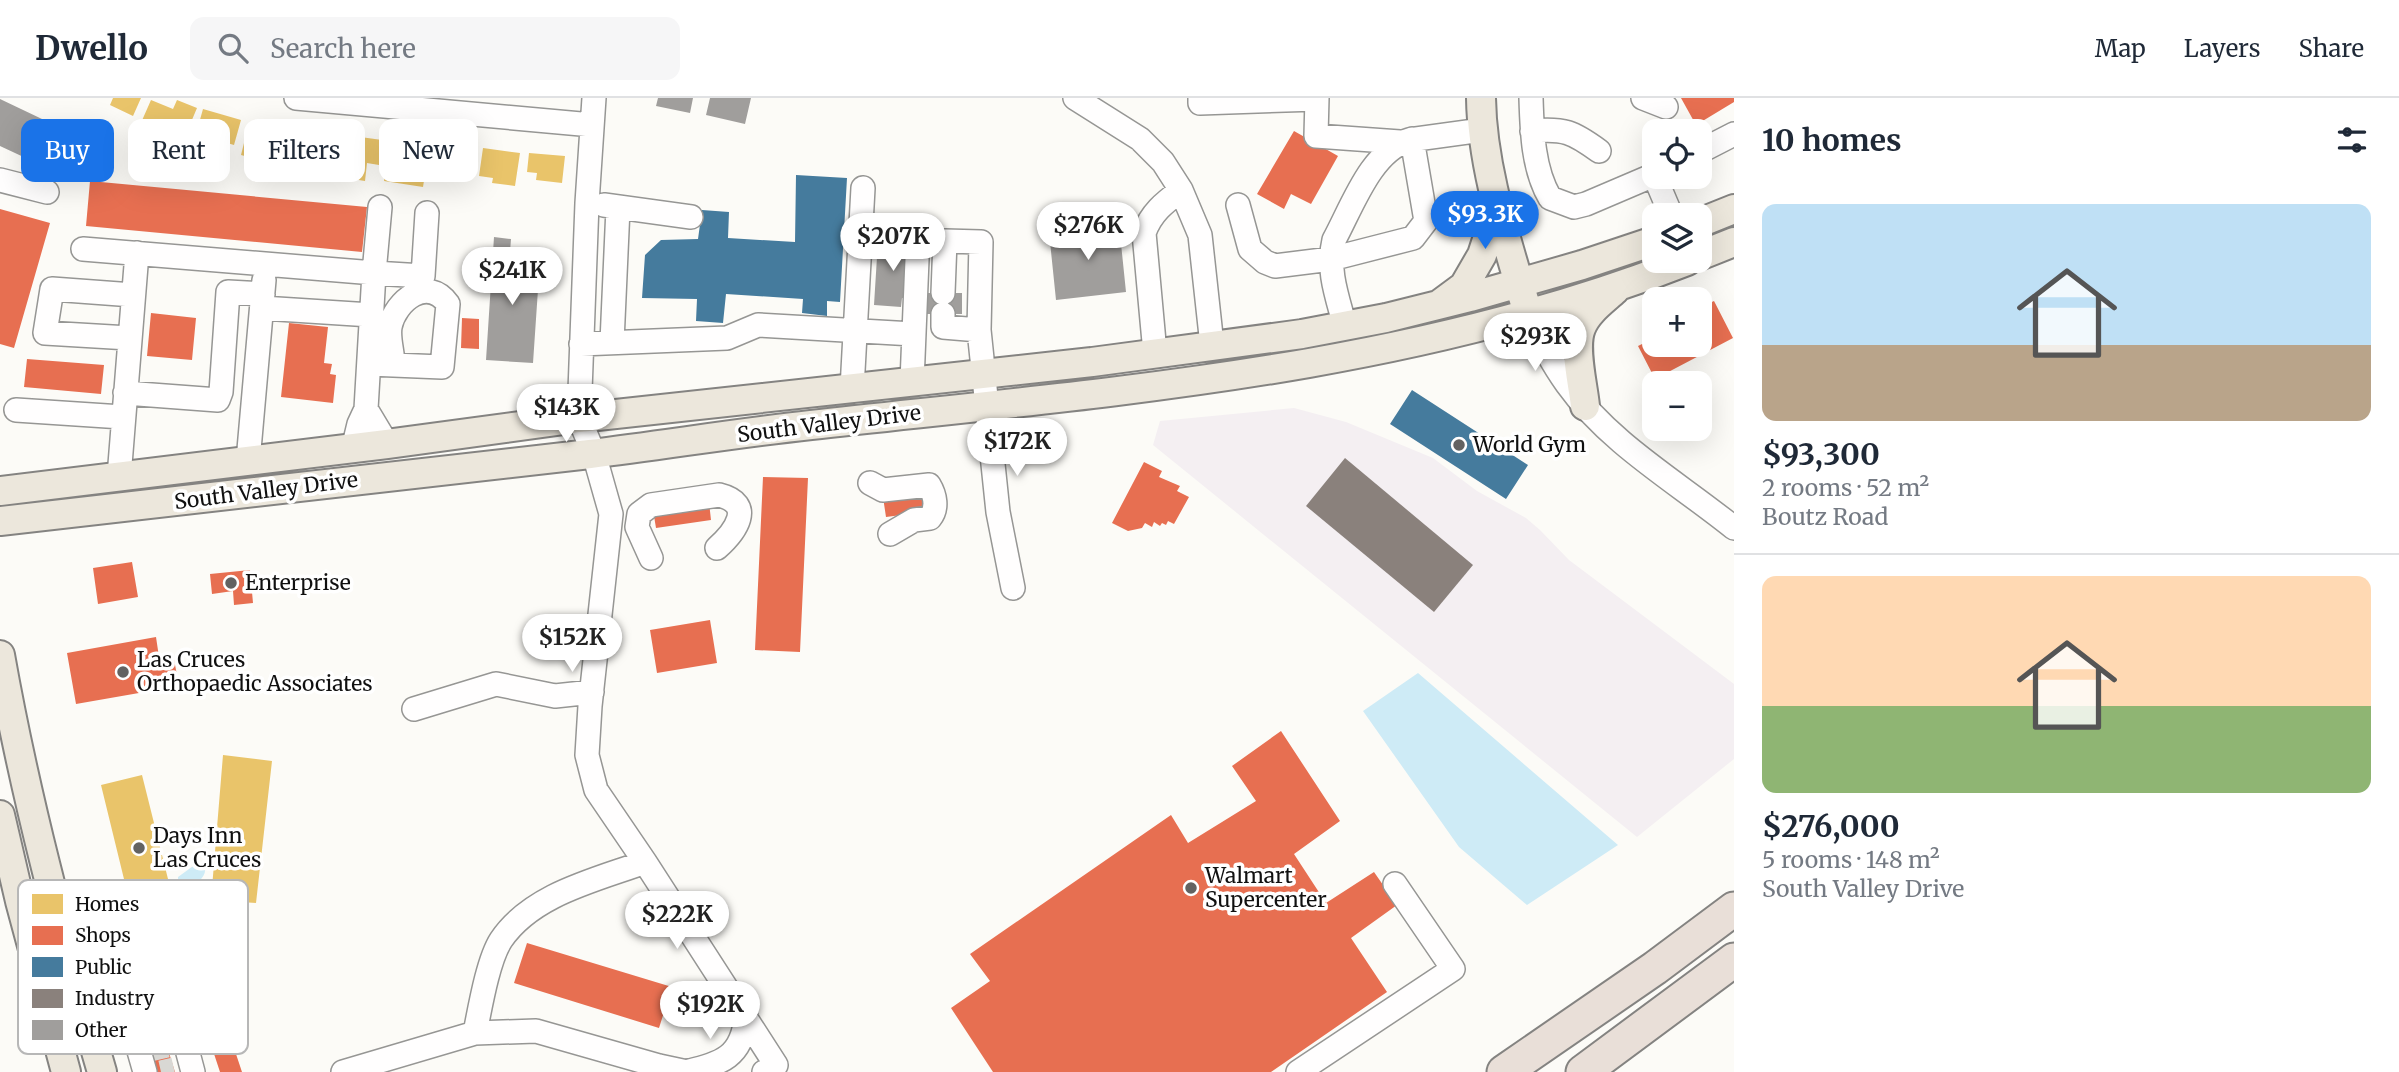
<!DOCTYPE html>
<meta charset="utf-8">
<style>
body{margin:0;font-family:Merriweather,serif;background:#f6f6f7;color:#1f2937;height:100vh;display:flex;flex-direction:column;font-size:26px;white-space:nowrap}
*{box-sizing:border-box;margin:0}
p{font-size:23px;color:#747a83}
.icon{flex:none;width:38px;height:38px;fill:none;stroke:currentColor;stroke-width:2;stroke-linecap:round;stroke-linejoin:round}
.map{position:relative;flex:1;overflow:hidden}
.panel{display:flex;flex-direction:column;background:#fff;width:665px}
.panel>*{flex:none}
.banner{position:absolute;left:21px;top:21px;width:665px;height:63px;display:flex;gap:14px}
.controls{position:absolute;left:1642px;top:21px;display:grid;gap:14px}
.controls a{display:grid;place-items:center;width:70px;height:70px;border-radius:14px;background:#fff;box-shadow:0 7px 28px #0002;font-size:35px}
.price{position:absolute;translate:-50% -60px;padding:0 16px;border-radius:24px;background:#fff;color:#222;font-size:23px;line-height:46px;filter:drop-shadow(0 2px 4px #0008)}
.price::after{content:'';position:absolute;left:50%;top:42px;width:21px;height:16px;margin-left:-10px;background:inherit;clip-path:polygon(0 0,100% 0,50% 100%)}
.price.current{background:#1a73e8;color:#fff}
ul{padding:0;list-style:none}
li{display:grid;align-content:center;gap:14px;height:371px;padding:0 28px}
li+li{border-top:2px solid #e0e1e3}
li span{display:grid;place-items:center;height:217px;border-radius:14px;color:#555}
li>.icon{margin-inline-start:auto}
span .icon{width:126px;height:126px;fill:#fffc;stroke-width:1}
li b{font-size:30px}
h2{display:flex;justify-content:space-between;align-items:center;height:84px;padding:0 28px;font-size:30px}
.tag{padding:0 24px;border-radius:14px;background:#fff;box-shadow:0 7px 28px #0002;font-size:24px;line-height:63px}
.tag.current{background:#1a73e8;color:#fff}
header{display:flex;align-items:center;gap:42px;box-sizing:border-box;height:98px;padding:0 35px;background:#fff;border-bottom:2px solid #e0e1e3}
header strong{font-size:33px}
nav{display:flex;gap:38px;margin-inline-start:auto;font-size:24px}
.search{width:490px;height:63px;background:#f6f6f7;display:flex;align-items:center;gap:18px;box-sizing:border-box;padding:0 24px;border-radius:14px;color:#747a83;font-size:26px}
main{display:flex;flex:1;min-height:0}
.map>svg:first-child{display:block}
</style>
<header>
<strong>Dwello</strong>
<div class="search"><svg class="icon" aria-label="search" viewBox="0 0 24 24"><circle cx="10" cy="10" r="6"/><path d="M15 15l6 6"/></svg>Search here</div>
<nav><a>Map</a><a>Layers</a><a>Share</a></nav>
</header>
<main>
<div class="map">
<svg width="1734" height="974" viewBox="0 0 1734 974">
<rect width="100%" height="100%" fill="#fcfbf7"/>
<path fill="#f4eff2" d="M1294,310L1346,324L1433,360L1477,393L1526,420L1540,432L1569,462L1734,586V661L1637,739L1153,347L1160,323Z"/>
<path fill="#ceebf6" d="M1418,575L1618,747L1527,807L1459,749L1363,613Z
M196,766H202C211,775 198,785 190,790L181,789L178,785V779Z"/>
<path fill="#e9c46a" d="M113,0H141L133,18L110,7Z
M151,2L173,11L177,2L197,10L186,36L175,31L171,40L140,27Z
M203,11L241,22L234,47L196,36Z
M248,29L290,39L283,68L241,57Z
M297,31L335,38L332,55L319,53L315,77L290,72Z
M346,37L382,42L379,67L367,65L365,83L340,79Z
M404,42L430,46L423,89L384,83L388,53L402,55Z
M437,46L477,50L474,80L435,76Z
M483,50L520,55L515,88L492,85L493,80L479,78Z
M529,55L565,58L562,85L536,82L537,75L527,74Z
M223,657L272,663L256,805L211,802Z
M142,677L176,813L171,814L178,843L147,851L140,821L134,822L101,687Z"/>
<path fill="#e76f51" d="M1681,0H1734V4L1696,27Z
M1294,33L1338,58L1311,106L1291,96L1284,111L1257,96Z
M90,83L367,109L362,154L86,128Z
M0,111L50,125L14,250L0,246Z
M1714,203L1733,240L1655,281L1638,248L1654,240V247H1699V217L1704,214L1701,209Z
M151,215L196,220L192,262L147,258Z
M462,220L479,221V251L461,250Z
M289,225L328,229L324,265L332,266L330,276L336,277L333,305L281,299Z
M27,261L104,267L101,296L24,289Z
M1144,364L1162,373L1159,379L1180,388L1177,393L1189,399L1174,426L1168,423L1166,427L1162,425L1160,428L1154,424L1152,429L1145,425L1142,430L1128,433L1112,425Z
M763,379L808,380L800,554L755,552Z
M922,394L925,414L886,419L883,399Z
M709,404L711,422L656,430L653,412Z
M132,464L138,499L98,506L93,470Z
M250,472L253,505L234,507L233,493L212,496L210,476Z
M710,522L717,565L657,575L650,532Z
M156,539L159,559L173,556L179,588L76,606L67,555Z
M1281,633L1340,723L1294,756L1326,805L1374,774L1397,807L1351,840L1387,894L1271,974H993L951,910L990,883L970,856L1171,717L1188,745L1256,703L1232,668Z
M527,845L672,889L659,930L514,885Z
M220,869L245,945L234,950L242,974H220L189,880Z
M156,913L175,974H157L139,918Z"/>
<path fill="#457b9d" d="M796,77L847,80L840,204L827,203V218L802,215L803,201L726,196L723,225L696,223L697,201L642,200L645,157L661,142L698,141L702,112L729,114L728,140L795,144Z
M1412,292L1528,367L1506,401L1390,326Z"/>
<path fill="#8a817c" d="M1345,360L1473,467L1434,514L1306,408Z"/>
<path fill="#a09e9c" d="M658,0H693L690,15L656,8Z
M710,0H751L745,26L706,17Z
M0,1L63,31L45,69L0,48Z
M1119,126L1126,194L1056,202L1049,134Z
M494,139L511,141L509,167L521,168V161L540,162L533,265L486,262Z
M878,143L912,145L908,201L902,200L901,209L874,207Z
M925,195H962V216H925Z"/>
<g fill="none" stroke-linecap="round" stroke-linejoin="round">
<path stroke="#d9d8d4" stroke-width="23" stroke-dasharray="23 11" stroke-linecap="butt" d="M143,930L160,926
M150,952L167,948
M161,974L174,971"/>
<defs>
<path id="minor" d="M296,0L592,27
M594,0L587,105L579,320L594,356L611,416L590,608L587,657L596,692L645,764L776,967L764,974
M1075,0L1140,41L1163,64L1181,92L1200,137L1212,247
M1200,0V5L1317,1
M1317,0L1316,38L1400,44
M1531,0C1532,34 1533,71 1550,100L1574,109L1586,106L1654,77
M1643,0L1666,9
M1532,33C1564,30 1573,34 1599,53
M1699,54L1734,36
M1655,79L1671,117
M0,82L47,94
M604,107L691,119
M1238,107L1250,151L1265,164L1275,168L1331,161L1413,140L1426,123L1412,41
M380,109L374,175L423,178L427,115
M83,151L374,175L366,311
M943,195L945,143L981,144L979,232L998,414L1013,490
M262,210L371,217
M1527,215C1539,239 1551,264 1567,286C1610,346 1677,384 1734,430
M943,216V229L979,232
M1345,228C1337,198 1327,173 1334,142C1352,109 1371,53 1409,42L1482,32
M129,240L45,235L52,191L133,197
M612,244L618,110
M581,246L727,240L758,227L913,236
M1155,255L1144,135C1151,115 1164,105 1181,92
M369,266L442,269L448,206C428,177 395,203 390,229C388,241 393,254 393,267
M912,284L918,137
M852,291L863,90
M125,295L218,302L221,294L228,194L263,196
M16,312L122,319
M353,351L359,326L366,311L387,346
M248,363L264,182
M119,379L137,155
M870,385L883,392L929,387C935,397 938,410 930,420L914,422L890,436
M651,460L637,429L639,416L651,407L719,397C756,406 735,434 717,450
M414,611L496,586L555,598L592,594
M125,904L145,974
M85,916L171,891L193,974
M475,935C480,910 488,862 501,842C532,796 596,782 645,764
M343,974L475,935L536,933L659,968L687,974
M686,974C721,965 742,960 746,919
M1298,974L1453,871L1395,786"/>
<path id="major" d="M1481,0C1482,68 1505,137 1524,202
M1699,125L1734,111
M1699,158L1734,144
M1441,205L1464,188L1482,157L1498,108
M1585,308C1583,287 1573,249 1581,230C1587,214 1603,203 1615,192
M0,393L387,346L579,320L1092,264L1302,236L1386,220L1470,199L1582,167L1654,143
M0,423C196,400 393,379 590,356C664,347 737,335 811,327C1106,294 1408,273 1687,163
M0,557C25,698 62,837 102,974
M0,717L20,803L66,974"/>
<path id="highway" d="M1504,974L1655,870L1734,811
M1583,974L1734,862"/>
</defs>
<use href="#minor" stroke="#969694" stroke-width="26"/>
<use href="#major" stroke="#848381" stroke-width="32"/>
<use href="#highway" stroke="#848381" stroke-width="37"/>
<use href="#minor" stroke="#fffefe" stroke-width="23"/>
<use href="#major" stroke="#ece7dc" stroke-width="28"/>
<use href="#highway" stroke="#e9dfd8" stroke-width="33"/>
</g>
<g fill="#636261" stroke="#fff" stroke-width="2.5">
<circle cx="1459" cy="347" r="7"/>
<circle cx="231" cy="485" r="7"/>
<circle cx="123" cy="574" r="7"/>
<circle cx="139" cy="750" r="7"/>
<circle cx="1191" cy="790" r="7"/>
</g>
<g text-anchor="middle" stroke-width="7" stroke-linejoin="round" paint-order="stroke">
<g font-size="21" fill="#101010" stroke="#fff">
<text transform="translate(829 326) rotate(-7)" y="7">South Valley Drive</text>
<text transform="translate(266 393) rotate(-7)" y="7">South Valley Drive</text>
</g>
<g font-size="21" fill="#101010" stroke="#fff" text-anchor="start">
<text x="1473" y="354">World Gym</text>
<text x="245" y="492">Enterprise</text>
<text x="137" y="569">Las Cruces<tspan x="137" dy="24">Orthopaedic Associates</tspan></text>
<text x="153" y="745">Days Inn<tspan x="153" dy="24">Las Cruces</tspan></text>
<text x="1205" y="785">Walmart<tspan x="1205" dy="24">Supercenter</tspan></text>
</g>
</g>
<rect x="18" y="782" width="230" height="174" rx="10" fill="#fff" stroke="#b7b7b7" stroke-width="2"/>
<rect x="32" y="796" width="31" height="20" fill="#e9c46a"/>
<rect x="32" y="828" width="31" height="19" fill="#e76f51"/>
<rect x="32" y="859" width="31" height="20" fill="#457b9d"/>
<rect x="32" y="891" width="31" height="19" fill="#8a817c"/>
<rect x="32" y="922" width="31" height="20" fill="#a09e9c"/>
<g font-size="19" fill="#101010">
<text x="75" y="813">Homes</text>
<text x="75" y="844">Shops</text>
<text x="75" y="876">Public</text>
<text x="75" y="907">Industry</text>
<text x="75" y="939">Other</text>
</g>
</svg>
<div class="controls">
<a><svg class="icon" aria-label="locate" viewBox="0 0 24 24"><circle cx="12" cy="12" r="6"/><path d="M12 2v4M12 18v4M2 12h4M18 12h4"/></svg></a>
<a><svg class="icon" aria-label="layers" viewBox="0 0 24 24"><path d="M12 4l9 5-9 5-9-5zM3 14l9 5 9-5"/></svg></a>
<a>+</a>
<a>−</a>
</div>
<b class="price current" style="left:1485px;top:153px">$93.3K</b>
<b class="price" style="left:1088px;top:164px">$276K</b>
<b class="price" style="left:893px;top:175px">$207K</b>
<b class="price" style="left:512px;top:209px">$241K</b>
<b class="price" style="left:1535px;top:275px">$293K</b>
<b class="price" style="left:566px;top:346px">$143K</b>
<b class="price" style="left:1017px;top:380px">$172K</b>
<b class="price" style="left:572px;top:576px">$152K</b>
<b class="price" style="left:677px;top:853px">$222K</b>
<b class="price" style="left:710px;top:943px">$192K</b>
<div class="banner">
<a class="tag current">Buy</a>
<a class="tag">Rent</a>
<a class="tag">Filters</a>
<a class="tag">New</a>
</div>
</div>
<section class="panel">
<h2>10 homes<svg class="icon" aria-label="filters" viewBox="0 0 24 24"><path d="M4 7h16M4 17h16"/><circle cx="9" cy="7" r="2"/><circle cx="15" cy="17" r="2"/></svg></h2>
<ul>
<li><span style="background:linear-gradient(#bfe0f5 65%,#b9a48a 0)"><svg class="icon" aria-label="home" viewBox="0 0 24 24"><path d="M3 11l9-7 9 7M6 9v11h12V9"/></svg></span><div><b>$93,300</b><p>2 rooms · 52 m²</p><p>Boutz Road</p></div></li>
<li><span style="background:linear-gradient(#ffd9b3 60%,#8fb573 0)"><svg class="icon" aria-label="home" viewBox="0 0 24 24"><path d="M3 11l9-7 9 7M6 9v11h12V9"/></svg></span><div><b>$276,000</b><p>5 rooms · 148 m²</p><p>South Valley Drive</p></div></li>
</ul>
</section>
</main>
